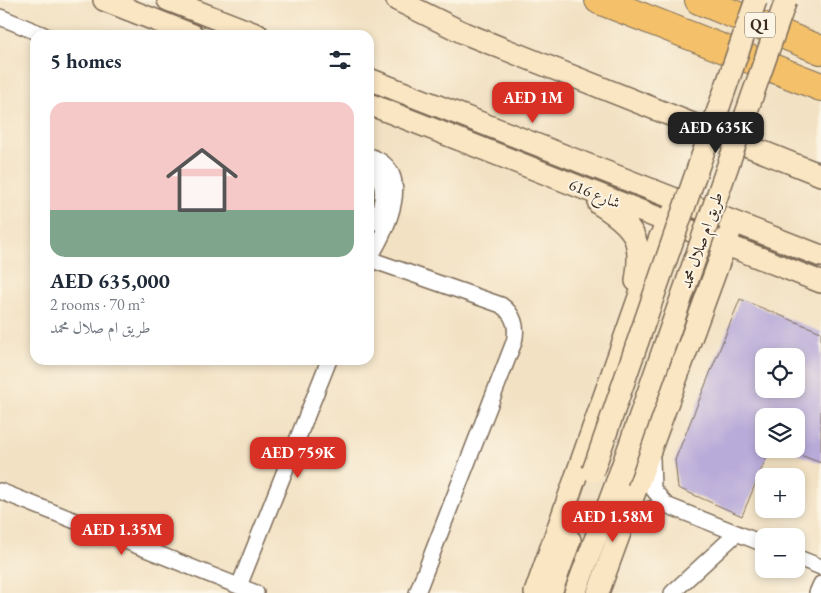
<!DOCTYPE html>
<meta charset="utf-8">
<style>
body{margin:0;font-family:"EB Garamond",Amiri,serif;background:#f2f2f3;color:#1f2937;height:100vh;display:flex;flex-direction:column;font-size:19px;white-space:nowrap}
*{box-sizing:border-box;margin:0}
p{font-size:16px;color:#747a83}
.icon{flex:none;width:28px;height:28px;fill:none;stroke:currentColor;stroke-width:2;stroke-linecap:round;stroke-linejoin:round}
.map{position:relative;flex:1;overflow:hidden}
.panel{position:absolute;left:30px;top:30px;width:344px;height:335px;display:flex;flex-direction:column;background:#fff;border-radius:15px;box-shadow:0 2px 8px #0003}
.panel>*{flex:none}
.tools{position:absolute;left:755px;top:348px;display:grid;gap:10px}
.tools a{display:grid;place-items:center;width:50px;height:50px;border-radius:10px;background:#fff;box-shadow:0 2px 8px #0003;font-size:25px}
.price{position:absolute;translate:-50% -42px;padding:0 11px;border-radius:10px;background:#d93025;color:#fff;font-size:16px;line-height:32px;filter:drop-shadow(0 1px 2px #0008)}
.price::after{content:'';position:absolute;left:50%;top:30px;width:15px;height:11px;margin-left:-8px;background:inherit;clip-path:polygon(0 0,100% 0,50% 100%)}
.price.on{background:#222;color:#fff}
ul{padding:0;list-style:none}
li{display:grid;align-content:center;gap:10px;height:265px;padding:0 20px}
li+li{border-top:1px solid #e0e1e3}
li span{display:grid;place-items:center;height:155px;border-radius:15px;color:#555}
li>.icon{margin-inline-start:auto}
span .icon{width:90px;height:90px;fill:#fffc;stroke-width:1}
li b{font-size:21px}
h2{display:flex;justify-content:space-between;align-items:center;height:60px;padding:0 20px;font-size:21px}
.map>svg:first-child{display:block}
</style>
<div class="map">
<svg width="821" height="593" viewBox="0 0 821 593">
<rect width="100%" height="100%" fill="#fcf5e5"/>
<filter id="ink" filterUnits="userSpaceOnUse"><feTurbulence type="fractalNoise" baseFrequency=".02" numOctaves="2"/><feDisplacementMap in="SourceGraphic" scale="10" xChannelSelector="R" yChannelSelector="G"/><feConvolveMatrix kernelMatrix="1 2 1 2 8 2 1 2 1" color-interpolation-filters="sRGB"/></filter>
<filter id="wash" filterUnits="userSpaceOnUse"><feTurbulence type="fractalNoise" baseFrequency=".0096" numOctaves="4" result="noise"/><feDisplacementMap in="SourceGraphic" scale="20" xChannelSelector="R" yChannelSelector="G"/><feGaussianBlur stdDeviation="1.12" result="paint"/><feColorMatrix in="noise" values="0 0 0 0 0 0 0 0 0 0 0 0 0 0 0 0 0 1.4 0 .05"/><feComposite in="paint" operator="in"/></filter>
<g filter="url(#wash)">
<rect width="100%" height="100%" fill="#f2e1c2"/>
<g id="blocks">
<path fill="#b8aad9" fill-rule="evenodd" d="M740,299L821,332V463L785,449H796V416H764V449H770L742,516L678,488L675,460ZM764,356H796V389H764Z"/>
</g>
</g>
<g filter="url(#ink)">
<use href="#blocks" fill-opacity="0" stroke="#7b6a57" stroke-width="1"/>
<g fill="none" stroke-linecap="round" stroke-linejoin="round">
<defs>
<path id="street" d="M0,17L44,35
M369,156C417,171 386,231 369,259
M369,167C389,182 383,202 376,222
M369,259L501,305C514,314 518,327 514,342L417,593
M652,459L653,489L666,505L764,544
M0,491L256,593
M624,526L643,511L666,505
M796,557L821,567
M239,586L329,360
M672,593L737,533
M817,593L821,584"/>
<path id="secondary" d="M104,0L193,35
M168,0L258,35
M397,0L464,33L821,175
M369,79L821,256
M369,104L821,282
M599,204C634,226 643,238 636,281
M535,593L660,237L674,210
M551,593L570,540
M575,593L617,481
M598,593L730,232"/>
<path id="highway" d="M599,0L821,87
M699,0L821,50"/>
</defs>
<use href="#street" stroke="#7b6a57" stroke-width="18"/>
<use href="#secondary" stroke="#7b6a57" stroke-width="24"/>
<use href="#highway" stroke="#7b6a57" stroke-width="30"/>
<use href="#street" stroke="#fff" stroke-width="15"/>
<use href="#secondary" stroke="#fbe6c3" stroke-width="21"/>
<use href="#highway" stroke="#f4c16a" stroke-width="28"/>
<defs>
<path id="secondary-bridge" d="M593,471L756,0
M617,481L786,0"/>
</defs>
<use href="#secondary-bridge" stroke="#7b6a57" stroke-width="24" stroke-linecap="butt"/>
<use href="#secondary-bridge" stroke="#fbe6c3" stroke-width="21"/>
</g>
</g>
<g text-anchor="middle" stroke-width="4" stroke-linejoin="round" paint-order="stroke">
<rect fill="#fcf5e5" stroke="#75675a" stroke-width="1" x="745" y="12.5" width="30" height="25" rx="4"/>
<g font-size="15" font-weight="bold" fill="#3b2a1e">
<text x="760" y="30">Q1</text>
</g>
<g font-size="16" fill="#3b2a1e" stroke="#fcf5e5">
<text transform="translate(595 193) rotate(22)" y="6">شارع 616</text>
<text transform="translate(701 240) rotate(-71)" y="6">طريق ام صلال محمد</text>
</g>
</g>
</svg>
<div class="tools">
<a><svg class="icon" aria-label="locate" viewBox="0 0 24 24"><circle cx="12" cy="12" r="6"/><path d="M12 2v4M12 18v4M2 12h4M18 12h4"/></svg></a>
<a><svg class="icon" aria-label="layers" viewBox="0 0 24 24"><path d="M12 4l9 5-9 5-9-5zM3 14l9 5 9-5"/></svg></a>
<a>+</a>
<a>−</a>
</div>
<b class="price" style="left:533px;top:124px">AED 1M</b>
<b class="price on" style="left:716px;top:154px">AED 635K</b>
<b class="price" style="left:298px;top:479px">AED 759K</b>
<b class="price" style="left:613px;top:543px">AED 1.58M</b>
<b class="price" style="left:122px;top:556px">AED 1.35M</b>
<section class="panel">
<h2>5 homes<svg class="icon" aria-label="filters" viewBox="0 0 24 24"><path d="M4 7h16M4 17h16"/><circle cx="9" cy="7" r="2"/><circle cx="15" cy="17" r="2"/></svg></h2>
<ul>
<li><span style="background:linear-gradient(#f6c9c9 70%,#7fa58c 0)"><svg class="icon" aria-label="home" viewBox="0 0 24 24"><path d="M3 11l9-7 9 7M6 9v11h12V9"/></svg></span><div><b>AED 635,000</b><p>2 rooms · 70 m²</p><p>طريق ام صلال محمد</p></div></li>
</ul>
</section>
</div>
